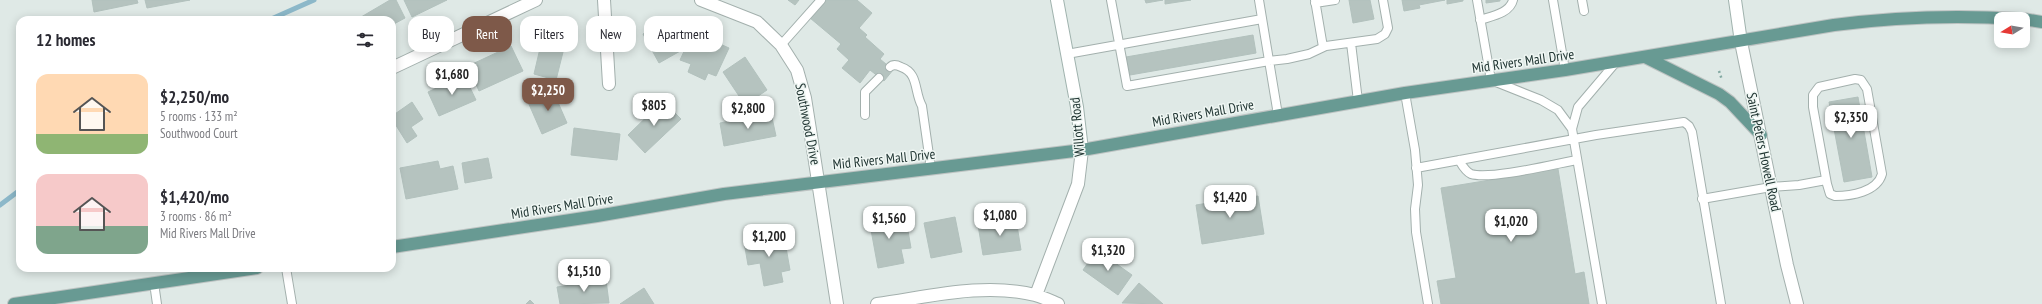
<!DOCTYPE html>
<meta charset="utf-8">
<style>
body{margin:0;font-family:"PT Sans Narrow",sans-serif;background:#f7f7f7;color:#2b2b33;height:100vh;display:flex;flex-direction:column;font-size:15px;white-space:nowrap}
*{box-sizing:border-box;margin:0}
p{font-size:13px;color:#7c7c81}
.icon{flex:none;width:22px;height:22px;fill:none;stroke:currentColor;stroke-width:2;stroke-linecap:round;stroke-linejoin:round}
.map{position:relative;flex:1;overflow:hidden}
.drawer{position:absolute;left:16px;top:16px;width:380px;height:256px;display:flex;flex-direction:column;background:#fff;border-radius:12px;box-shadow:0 2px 10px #0003}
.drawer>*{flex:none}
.hud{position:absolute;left:408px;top:16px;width:380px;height:36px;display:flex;gap:8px}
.needle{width:26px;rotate:259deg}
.buttons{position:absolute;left:1994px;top:12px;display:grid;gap:8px}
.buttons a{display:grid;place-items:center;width:36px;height:36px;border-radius:8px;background:#fff;box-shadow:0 2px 10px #0003;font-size:20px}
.price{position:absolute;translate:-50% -34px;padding:0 9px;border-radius:8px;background:#fff;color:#222;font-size:13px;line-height:26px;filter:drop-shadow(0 1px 2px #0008)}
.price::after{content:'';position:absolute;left:50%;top:24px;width:12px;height:9px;margin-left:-6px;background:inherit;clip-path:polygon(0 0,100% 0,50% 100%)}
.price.current{background:#7e5949;color:#fff}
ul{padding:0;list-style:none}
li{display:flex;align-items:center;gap:12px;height:100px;padding:0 20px}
li span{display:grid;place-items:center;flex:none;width:112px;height:80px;border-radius:12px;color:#555}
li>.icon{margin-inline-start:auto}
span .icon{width:48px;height:48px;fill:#fffc;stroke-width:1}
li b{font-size:17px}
h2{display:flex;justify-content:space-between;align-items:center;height:48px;padding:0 20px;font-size:17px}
.tag{padding:0 14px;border-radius:12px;background:#fff;box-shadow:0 2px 10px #0003;font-size:14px;line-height:36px}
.tag.current{background:#7e5949;color:#fff}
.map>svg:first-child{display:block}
</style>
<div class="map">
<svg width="2042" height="304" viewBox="0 0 2042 304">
<rect width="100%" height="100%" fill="#dfe9e6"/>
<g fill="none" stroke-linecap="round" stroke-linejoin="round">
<path stroke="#8cb8c9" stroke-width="5" d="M269,20L314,0
M0,205L20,190"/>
</g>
<path fill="#b5c3bf" stroke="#b2c1bd" d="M92,0H137L138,3L94,12Z
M145,0H190L147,8Z
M390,0H396L405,18L392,25V20H356Z
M404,0H447L412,17Z
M788,0H799L795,5Z
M825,0H857L872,13L859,28L867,35L865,37L884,54L880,59L893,70L884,81L870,70L860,83L842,68L849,60L837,49L841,44L810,18Z
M1145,0H1163L1146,3Z
M1165,0H1191L1165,4Z
M1349,0H1370L1374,19L1353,23Z
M1402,0H1445L1419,5L1420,8L1404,11Z
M1447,0H1463V1L1447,4Z
M1486,0H1500V1L1486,3Z
M665,21L682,50L659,63L643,34Z
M545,27L568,32L556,80L534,74Z
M693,32L729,48L716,76L708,73L705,80L688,72L691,64L680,60Z
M1253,35L1256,53L1130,75L1126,57Z
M511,46L523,71L479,91L468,66Z
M745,57L767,90L745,105L723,72Z
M464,75L476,100L439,116L428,92Z
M553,91L567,123L542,134L528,102Z
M1858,97L1872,177L1844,182L1829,102Z
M663,101L681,119L645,153L628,135Z
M412,102L423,119L411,127L417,136L407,143L392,119V116Z
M771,113L776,136L724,146L720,123Z
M574,128L620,134L617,160L571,155Z
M488,158L492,178L465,183L462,163Z
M438,161L440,169L453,166L458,189L406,199L400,168Z
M1558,169L1575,274L1584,272L1589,304H1441L1437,281L1456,278L1441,188Z
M1233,196V200L1258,196L1264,234L1202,244L1196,205L1221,201V198Z
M895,214L897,227L907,225L911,248L901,249L904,263L878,268L869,219Z
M955,217L962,252L931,258L924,223Z
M1016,219L1021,250L983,255L978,225Z
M784,236L790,270L781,272L783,282L764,286L760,263L748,265L744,242Z
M1097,250L1132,275L1118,295L1083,270Z
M606,280L609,303L560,304L557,287Z
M1139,283L1163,304L1122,303Z
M644,288L654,304H620Z
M530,300L534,304H526Z"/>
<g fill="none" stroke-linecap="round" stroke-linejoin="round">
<defs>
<path id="lane" d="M1111,0L1127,86L1269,61L1287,59L1309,54L1326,46L1377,39L1385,34L1388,28L1383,0
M1259,0L1278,115
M1315,0L1323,47
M1477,0L1491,80L1541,100L1558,110L1572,129
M1553,0L1565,70
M1582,0L1584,11
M1315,3L1335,0
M1480,20C1492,16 1510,13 1513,0
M1351,43L1358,101
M781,45L821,0
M1067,54L1262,19
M890,67C893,64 897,65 901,67C919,73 914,92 922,106L931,169
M1855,79L1861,80L1867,89L1882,174C1877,192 1851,196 1835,196L1830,194L1827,184L1813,107V95L1819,87Z
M1405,93L1415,150L1418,185L1415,209L1416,232L1428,304
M865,115V92L879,78
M1459,160C1462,165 1465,171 1471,174C1490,180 1555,164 1577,160
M1416,168L1596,135L1684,122L1689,126L1692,132L1721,304
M1702,199L1771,187L1799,185L1826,180
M286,268L292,304
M154,283L157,304
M1602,304L1572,129L1578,107L1617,61"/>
<path id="street" d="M604,0L609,84
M701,0L757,22L781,45L797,70L805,98L811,136L837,304
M1741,42L1787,265L1797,304
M392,68L536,0
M1036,295L1078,184L1082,150
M877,304C928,297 984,282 1035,295C1043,297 1051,301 1058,304"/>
<path id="secondary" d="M1057,0L1077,107L1082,150
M1735,0L1741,42"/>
<path id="primary" d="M2023,19L2042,22
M1645,57L1719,94L1730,102L1761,135
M392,247L597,216L724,194L1082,150L1405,93L1565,70L1834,25C1896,17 1957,15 2019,19
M14,304L257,268"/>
</defs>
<use href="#lane" stroke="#a3b0ad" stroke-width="10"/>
<use href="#street" stroke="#a3b0ad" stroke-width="14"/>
<use href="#secondary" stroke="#a0b3ae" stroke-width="14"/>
<use href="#primary" stroke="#bdc3c2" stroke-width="14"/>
<path stroke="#83a9a2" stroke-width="2.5" stroke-dasharray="2 3" stroke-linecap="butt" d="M1719,71L1722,80"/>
<use href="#lane" stroke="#fff" stroke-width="8"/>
<use href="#street" stroke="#fff" stroke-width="12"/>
<use href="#secondary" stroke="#fff" stroke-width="12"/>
<use href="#primary" stroke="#689a93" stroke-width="12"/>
</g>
<g text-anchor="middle" stroke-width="3" stroke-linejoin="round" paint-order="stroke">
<g font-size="14" fill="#223734" stroke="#eff6f3">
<text transform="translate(1523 61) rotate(-8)" y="5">Mid Rivers Mall Drive</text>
<text transform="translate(1203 113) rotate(-10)" y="5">Mid Rivers Mall Drive</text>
<text transform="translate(808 124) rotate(79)" y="5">Southwood Drive</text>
<text transform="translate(1077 127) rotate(-95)" y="5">Willott Road</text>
<text transform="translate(1764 152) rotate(78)" y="5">Saint Peters Howell Road</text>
<text transform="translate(884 159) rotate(-6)" y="5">Mid Rivers Mall Drive</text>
<text transform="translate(562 206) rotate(-9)" y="5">Mid Rivers Mall Drive</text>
</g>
</g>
</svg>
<div class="buttons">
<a><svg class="needle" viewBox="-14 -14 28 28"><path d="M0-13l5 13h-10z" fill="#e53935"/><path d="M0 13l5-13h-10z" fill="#7c7c81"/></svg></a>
</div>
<b class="price" style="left:452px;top:96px">$1,680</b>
<b class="price current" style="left:548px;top:112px">$2,250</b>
<b class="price" style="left:654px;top:127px">$805</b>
<b class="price" style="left:748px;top:130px">$2,800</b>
<b class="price" style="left:1851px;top:139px">$2,350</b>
<b class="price" style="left:1230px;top:219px">$1,420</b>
<b class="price" style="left:1000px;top:237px">$1,080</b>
<b class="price" style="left:889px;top:240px">$1,560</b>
<b class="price" style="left:1511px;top:243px">$1,020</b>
<b class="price" style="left:769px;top:258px">$1,200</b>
<b class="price" style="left:1108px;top:272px">$1,320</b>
<b class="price" style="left:584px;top:293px">$1,510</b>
<div class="hud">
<a class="tag">Buy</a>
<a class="tag current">Rent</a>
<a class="tag">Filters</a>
<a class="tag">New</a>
<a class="tag">Apartment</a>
</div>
<section class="drawer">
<h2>12 homes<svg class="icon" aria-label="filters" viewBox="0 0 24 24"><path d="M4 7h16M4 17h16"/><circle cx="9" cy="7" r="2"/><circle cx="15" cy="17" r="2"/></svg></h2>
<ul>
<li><span style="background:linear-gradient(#ffd9b3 75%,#8fb573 0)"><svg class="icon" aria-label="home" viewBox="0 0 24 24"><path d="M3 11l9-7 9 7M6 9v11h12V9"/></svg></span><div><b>$2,250/mo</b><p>5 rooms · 133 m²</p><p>Southwood Court</p></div></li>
<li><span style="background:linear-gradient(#f6c9c9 65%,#7fa58c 0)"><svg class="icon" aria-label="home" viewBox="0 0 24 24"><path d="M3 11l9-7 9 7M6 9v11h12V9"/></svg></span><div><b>$1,420/mo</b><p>3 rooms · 86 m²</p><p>Mid Rivers Mall Drive</p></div></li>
</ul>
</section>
</div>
